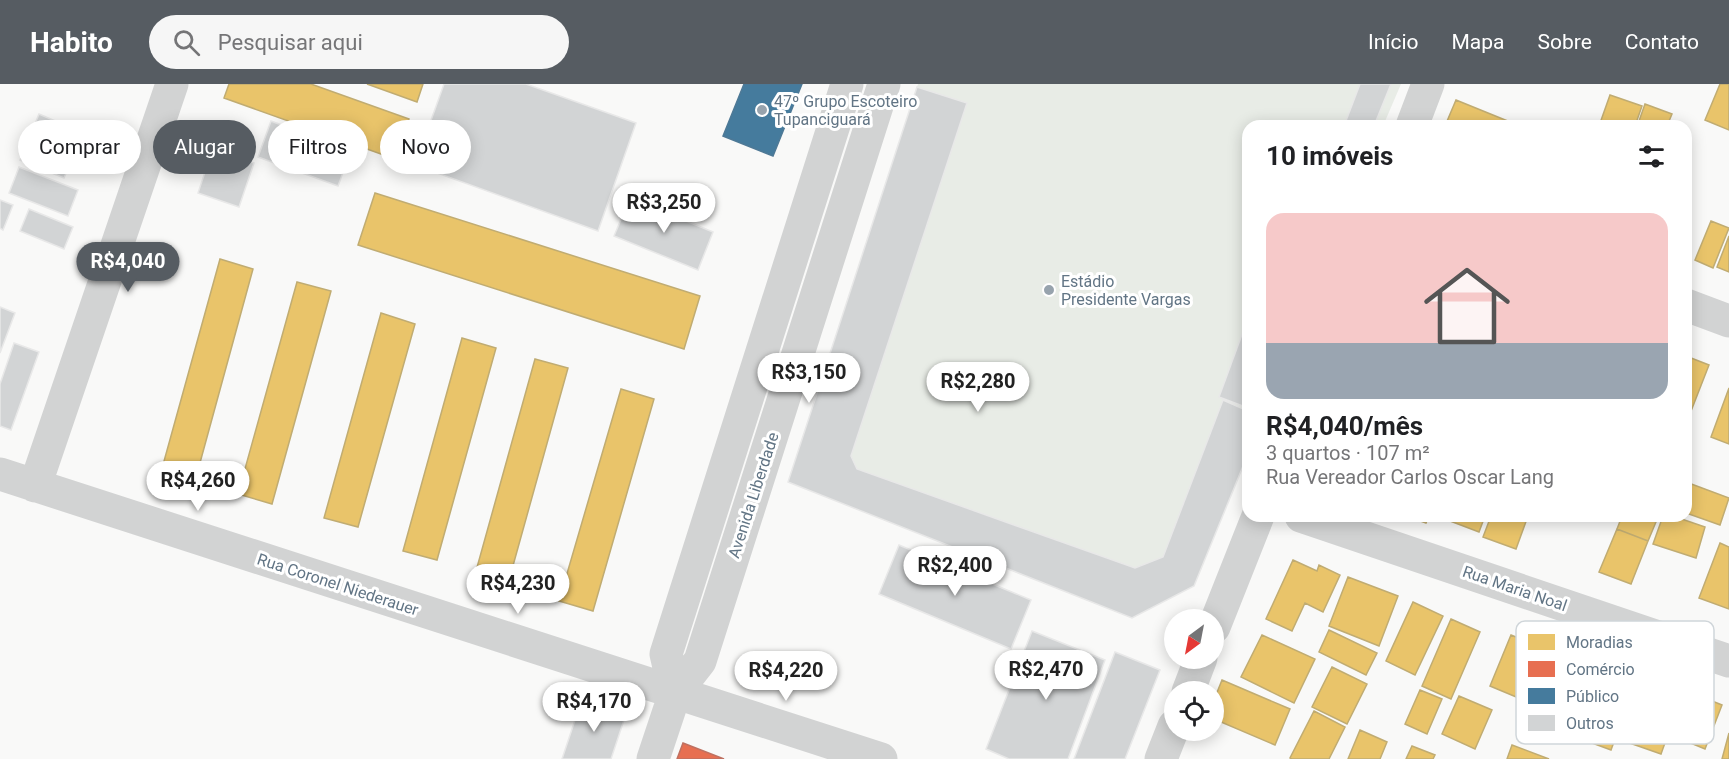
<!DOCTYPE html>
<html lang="pt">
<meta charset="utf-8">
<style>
body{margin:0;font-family:Roboto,sans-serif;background:#f6f6f6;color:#202124;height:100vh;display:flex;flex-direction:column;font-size:22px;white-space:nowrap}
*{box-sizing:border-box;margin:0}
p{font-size:20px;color:#757577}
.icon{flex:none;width:33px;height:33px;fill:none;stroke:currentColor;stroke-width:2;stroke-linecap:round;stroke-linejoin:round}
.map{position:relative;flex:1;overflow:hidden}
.sheet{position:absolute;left:1242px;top:36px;width:450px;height:402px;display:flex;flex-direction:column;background:#fff;border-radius:18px;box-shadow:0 3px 15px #0003}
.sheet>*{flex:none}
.hud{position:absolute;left:18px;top:36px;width:570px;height:54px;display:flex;gap:12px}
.needle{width:39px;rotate:212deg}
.controls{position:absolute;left:1164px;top:525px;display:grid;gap:12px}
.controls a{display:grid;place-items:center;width:60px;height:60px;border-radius:50%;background:#fff;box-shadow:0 3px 15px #0003;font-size:30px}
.price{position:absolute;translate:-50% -51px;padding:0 14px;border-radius:21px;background:#fff;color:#222;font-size:20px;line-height:39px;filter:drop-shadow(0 2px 3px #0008)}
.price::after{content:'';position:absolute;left:50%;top:36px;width:18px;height:14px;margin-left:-9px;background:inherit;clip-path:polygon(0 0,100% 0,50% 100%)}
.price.on{background:#565c62;color:#fff}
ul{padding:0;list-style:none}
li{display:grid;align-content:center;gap:12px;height:318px;padding:0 24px}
li span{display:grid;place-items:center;height:186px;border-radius:18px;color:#555}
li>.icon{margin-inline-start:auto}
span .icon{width:108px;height:108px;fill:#fffc;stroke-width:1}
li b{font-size:26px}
h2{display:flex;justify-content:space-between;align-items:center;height:72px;padding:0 24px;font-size:26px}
.pill{padding:0 21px;border-radius:27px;background:#fff;box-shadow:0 3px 15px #0003;font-size:21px;line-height:54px}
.pill.on{background:#565c62;color:#fff}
header{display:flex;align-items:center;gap:36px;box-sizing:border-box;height:84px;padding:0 30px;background:#565c62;color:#fff}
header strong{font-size:28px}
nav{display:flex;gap:33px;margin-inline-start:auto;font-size:21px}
.search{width:420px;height:54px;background:#f6f6f6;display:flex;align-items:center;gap:15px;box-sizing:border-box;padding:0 21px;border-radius:33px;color:#757577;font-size:22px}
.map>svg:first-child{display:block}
</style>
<header>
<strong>Habito</strong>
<div class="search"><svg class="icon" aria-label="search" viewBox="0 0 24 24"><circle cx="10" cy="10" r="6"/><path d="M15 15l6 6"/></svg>Pesquisar aqui</div>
<nav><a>Início</a><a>Mapa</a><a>Sobre</a><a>Contato</a></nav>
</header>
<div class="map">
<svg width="1729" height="675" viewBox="0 0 1729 675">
<rect width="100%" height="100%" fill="#f9f9f8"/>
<path fill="#e8ece6" d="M918,0H1401L1383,42H1248V370L1132,534L788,398Z"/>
<path fill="#e9c46a" stroke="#c0ac72" stroke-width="1.5" d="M229,0H311L409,35L395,75L224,14Z
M367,0H423L417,18Z
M1720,0H1729V46L1705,36Z
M1610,11L1642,22L1635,42H1599Z
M1456,16L1520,42H1445Z
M1645,20L1672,30L1667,42H1653L1639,37Z
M375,109L700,212L684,265L358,161Z
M1711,137L1729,144L1713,184L1695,176Z
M1729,152V188L1717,183Z
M220,175L253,185L195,397L161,388Z
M297,198L331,207L272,420L238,410Z
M381,229L415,240L358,443L324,434Z
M462,254L496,264L437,476L403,467Z
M1686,272L1709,281L1686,340Z
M535,275L568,284L509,496L476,487Z
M1729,304V360L1711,353Z
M621,305L654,315L593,527L559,517Z
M1686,398L1729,414L1720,441L1686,429Z
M1407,432H1429L1426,439Z
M1437,432H1485L1479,448Z
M1491,432H1528L1516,465L1483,453Z
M1622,432H1643L1656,438L1648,457L1617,445Z
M1663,432H1673L1705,443L1696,474L1653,460Z
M1617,445L1648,457L1631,500L1599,488Z
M1720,459L1729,463V525L1699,514Z
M1293,476L1317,487L1319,481L1340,491L1323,528L1305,519L1292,547L1266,535Z
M1348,493L1398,512L1379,562L1329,542Z
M1413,518L1443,532L1415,591L1386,577Z
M1451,535L1480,548L1451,615L1422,602Z
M1329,546L1377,569L1366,591L1319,568Z
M1262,551L1315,575L1294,619L1241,593Z
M1511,551L1543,564L1521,615L1490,602Z
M1593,581L1636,598L1611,666L1584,656L1596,623L1581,615Z
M1332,583L1367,600L1347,640L1312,623Z
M1222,596L1290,625L1275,661L1214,635V616Z
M1641,598L1682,611L1661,670L1621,656Z
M1420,606L1442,615L1427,650L1405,640Z
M1697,611L1722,621L1705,665L1681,655Z
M1459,612L1492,626L1475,665L1442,650Z
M1314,627L1345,643L1329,675H1292L1290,674Z
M1360,646L1387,658L1380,675H1348Z
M1729,649V675H1722Z
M1512,661L1549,675H1507Z
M1412,662L1435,671L1433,675H1406Z"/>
<path fill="#e76f51" stroke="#bf7161" stroke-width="1.5" d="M683,659L724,675H677Z"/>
<path fill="#457b9d" stroke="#4e7996" stroke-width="1.5" d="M744,0H802L773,72L723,52Z"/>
<path fill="#d2d4d5" stroke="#e8e8e8" stroke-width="1.5" d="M444,0H526L636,39L598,147L415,81Z
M1360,0H1391L1374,42H1344Z
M917,3L967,19L851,372L857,385L1135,484L1163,473L1223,316L1248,327V370L1194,502L1132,534L788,398Z
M39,30L83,49L64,94L20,76Z
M271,37L351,67L338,102L258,73Z
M213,64L254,79L239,123L198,109Z
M19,83L78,106L68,132L9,109Z
M630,114L713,148L698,186L614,152Z
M0,116L13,121L3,146L0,144Z
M29,125L73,143L64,165L20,147Z
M0,223L15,229L0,269Z
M1248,234V324L1219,313Z
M14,259L39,268L11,346L0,342V300Z
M899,461L1031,516L1011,565L879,510Z
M1032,547L1105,576L1068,675H1009L986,665Z
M1115,568L1160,586L1125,675H1074Z
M582,615L626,630L611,675H562Z"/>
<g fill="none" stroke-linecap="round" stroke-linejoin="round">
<path stroke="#d2d3d3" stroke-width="33" d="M1412,42L1428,0
M1686,221L1729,237
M0,390L881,675
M35,402L172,0
M1301,432L1729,577
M1214,543L1258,432
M1188,608L1201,574
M675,609L666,570L847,0
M653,675L675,609L700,577L884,0
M1161,675L1174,642"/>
</g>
<g fill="#97a3ad" stroke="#fff" stroke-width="2">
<circle cx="762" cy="26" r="6"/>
<circle cx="1049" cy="206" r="6"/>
</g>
<g text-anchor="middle" stroke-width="6" stroke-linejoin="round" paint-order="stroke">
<g font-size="16" fill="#627585" stroke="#fff" text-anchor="start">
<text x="774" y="23">47º Grupo Escoteiro<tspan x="774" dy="18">Tupanciguará</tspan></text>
<text x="1061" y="203">Estádio<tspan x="1061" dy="18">Presidente Vargas</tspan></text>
</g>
<g font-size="16" fill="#627585" stroke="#fff">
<text transform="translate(753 411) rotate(-72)" y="6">Avenida Liberdade</text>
<text transform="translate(338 500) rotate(18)" y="6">Rua Coronel Niederauer</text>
<text transform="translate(1515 504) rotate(19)" y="6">Rua Maria Noal</text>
</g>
</g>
<rect x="1516" y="537" width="198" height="123" rx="9" fill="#fff" stroke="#d0d6da" stroke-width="1.5"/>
<rect x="1528" y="550" width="27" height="16" fill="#e9c46a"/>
<rect x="1528" y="577" width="27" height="16" fill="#e76f51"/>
<rect x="1528" y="604" width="27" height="16" fill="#457b9d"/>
<rect x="1528" y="631" width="27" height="16" fill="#d2d4d5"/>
<g font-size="16" fill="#627585">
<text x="1566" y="564">Moradias</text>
<text x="1566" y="591">Comércio</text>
<text x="1566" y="618">Público</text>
<text x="1566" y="645">Outros</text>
</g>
</svg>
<div class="controls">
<a><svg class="needle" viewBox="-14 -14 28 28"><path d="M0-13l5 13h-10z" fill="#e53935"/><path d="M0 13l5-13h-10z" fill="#757577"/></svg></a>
<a><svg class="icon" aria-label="locate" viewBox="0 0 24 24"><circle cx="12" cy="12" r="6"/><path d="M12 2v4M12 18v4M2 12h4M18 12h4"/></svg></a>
</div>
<b class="price" style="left:664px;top:150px">R$3,250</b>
<b class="price on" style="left:128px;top:209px">R$4,040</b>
<b class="price" style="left:809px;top:320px">R$3,150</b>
<b class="price" style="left:978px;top:329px">R$2,280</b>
<b class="price" style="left:198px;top:428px">R$4,260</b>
<b class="price" style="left:955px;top:513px">R$2,400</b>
<b class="price" style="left:518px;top:531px">R$4,230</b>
<b class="price" style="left:1046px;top:617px">R$2,470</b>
<b class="price" style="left:786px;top:618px">R$4,220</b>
<b class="price" style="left:594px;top:649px">R$4,170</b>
<div class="hud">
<a class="pill">Comprar</a>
<a class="pill on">Alugar</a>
<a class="pill">Filtros</a>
<a class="pill">Novo</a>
</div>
<section class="sheet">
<h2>10 imóveis<svg class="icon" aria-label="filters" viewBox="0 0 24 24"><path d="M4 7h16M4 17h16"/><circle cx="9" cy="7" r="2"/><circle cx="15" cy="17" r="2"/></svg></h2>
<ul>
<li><span style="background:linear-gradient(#f6c9c9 70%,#9aa5b1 0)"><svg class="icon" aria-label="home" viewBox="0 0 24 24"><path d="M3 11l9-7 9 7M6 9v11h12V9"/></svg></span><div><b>R$4,040/mês</b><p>3 quartos · 107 m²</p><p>Rua Vereador Carlos Oscar Lang</p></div></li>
</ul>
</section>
</div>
